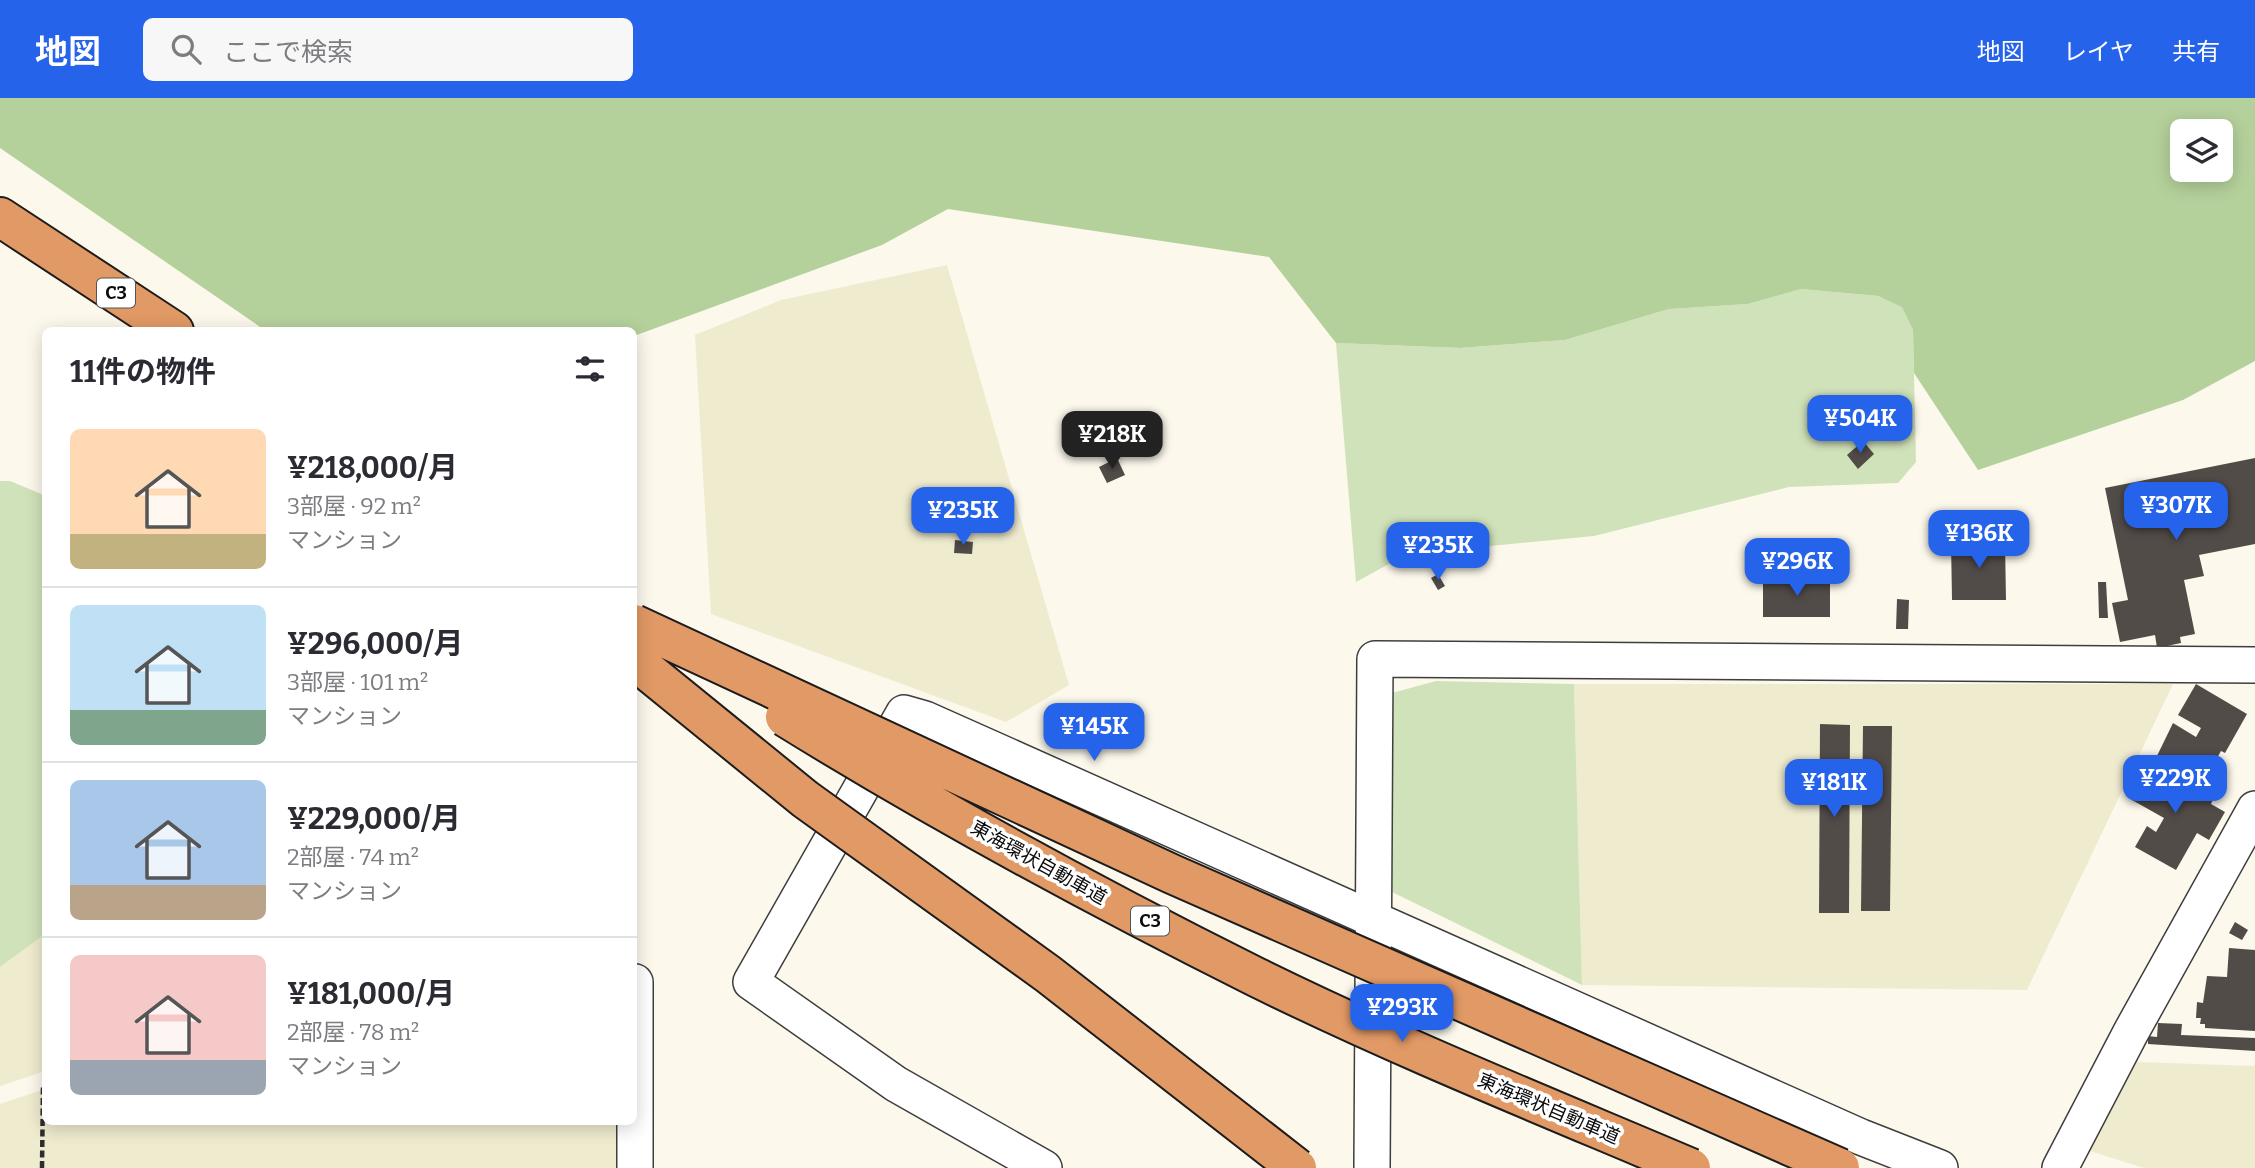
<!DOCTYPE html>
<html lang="ja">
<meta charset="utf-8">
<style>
body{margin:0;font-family:Bitter,"Noto Sans JP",serif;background:#f7f7f7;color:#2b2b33;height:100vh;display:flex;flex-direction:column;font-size:26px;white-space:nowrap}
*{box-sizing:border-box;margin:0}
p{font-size:23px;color:#7c7c81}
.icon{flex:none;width:38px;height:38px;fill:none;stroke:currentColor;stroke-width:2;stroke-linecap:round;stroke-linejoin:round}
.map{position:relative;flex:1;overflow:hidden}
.side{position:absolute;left:42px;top:229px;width:595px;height:798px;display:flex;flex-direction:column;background:#fff;border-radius:10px;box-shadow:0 4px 18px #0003}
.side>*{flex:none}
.controls{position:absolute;left:2170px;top:21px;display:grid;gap:14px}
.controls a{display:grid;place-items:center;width:63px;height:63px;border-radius:10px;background:#fff;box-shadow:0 4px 18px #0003;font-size:35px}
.price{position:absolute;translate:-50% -60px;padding:0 16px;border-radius:14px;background:#2563eb;color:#fff;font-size:23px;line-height:46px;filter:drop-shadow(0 2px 4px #0008)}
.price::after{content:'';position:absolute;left:50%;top:42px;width:21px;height:16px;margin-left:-10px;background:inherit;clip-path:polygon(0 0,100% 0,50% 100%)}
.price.active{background:#222;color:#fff}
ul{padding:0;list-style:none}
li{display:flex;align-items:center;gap:21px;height:175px;padding:0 28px}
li+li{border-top:2px solid #e1e1e2}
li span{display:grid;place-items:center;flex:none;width:196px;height:140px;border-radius:10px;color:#555}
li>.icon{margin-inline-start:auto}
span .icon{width:84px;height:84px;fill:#fffc;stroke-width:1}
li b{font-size:30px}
h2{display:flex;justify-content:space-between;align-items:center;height:84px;padding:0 28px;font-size:30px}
header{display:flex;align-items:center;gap:42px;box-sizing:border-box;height:98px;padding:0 35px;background:#2563eb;color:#fff}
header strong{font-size:33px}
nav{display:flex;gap:38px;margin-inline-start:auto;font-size:24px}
.search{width:490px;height:63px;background:#f7f7f7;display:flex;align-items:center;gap:18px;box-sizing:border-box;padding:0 24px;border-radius:10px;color:#7c7c81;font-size:26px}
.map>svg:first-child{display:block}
</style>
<header>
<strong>地図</strong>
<div class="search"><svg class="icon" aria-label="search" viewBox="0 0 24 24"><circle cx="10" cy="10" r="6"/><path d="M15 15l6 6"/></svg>ここで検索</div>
<nav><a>地図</a><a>レイヤ</a><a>共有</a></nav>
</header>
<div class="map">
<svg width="2255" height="1070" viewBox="0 0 2255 1070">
<rect width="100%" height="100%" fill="#fcf8ec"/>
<path fill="#efebcf" d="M947,167L1069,587L1006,624L711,516L695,237L781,202Z
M1574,586H2173L2027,892L1582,887Z
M45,836V973L0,988V869Z
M2137,964L2255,968V1070H2144L2087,1052Z
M45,991L46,1024H619V1070H0V1006Z"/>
<path fill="#d0e2ba" d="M1801,191L1878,198L1902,208L1913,232L1916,364L1898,385L1789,389L1594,438L1407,456L1356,484L1336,245L1460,250L1565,242L1669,211L1748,206Z
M0,383H10L46,398L45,836L0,869Z
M1436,583L1574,586L1582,887L1390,793L1392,595Z"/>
<path fill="#b5d19b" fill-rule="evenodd" d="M0,0H2255V263L2183,302L1978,372L1914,275L1913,232L1902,209L1878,198L1801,191L1748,206L1669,211L1565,242L1460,250L1336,245L1269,159L948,111L882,147L634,238V233H266L0,50ZM2182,33H2221V72H2182Z"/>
<path fill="#524c49" d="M1863,343L1874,356L1858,371L1847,357Z
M1117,360L1125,377L1107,385L1099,369Z
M2255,360V446L2199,457L2204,478L2184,482L2195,536L2180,539L2181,545L2157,550L2155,537L2120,544L2112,505L2128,502L2105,390Z
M955,442L973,444L972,456L954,455Z
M1951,443H2005L2006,502H1952Z
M1438,476L1445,488L1438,492L1431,480Z
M1763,481H1830V519H1763Z
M2098,484H2106L2108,520H2099Z
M1897,501L1909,502L1908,531H1896Z
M2196,586L2247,616L2225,655L2221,653L2205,681L2193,675L2191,680L2156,660L2173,625L2196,639L2201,630L2178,617Z
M1820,626L1850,627L1849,815H1819Z
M1863,628H1892L1890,813H1861Z
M2154,664L2214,699L2211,706L2225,714L2209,742L2197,735L2176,772L2135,749L2147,728L2156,734L2164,720L2132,702Z
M2235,824L2248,832L2242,842L2229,835Z
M2229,850L2255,852V933L2205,930V926H2200L2201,920H2196L2197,904L2203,905L2207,878L2227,879Z
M2158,925L2182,926L2181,937L2255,940V953L2148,946V938L2157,939Z"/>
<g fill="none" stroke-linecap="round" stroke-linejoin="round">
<defs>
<path id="street" d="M635,1070V884
M1044,1070L896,986L751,884L904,615L925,621L1861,1039L1940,1070
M1372,1070L1375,561L2255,567
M2060,1070L2131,934L2255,711"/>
<path id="highway" d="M0,119L174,233"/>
</defs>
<use href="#street" stroke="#3e3e3e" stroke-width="38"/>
<use href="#highway" stroke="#1c1c1c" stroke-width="42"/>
<path stroke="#2d2d2d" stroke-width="4.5" stroke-dasharray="7 3.5" stroke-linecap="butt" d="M42,1070L43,987L46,986"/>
<use href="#street" stroke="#fff" stroke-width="35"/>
<use href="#highway" stroke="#e19965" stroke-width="38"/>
<defs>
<path id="highway-bridge" d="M634,526L1172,776L1840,1070
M634,562L805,701L1048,876L1297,1070
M785,619C937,713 1096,799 1256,879C1398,949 1545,1008 1691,1070"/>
</defs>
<use href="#highway-bridge" stroke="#1c1c1c" stroke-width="42" stroke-linecap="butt"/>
<use href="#highway-bridge" stroke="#e19965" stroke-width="38"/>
</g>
<g text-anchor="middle" stroke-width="7" stroke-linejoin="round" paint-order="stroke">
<g fill="#fff" stroke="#545454" stroke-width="2">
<rect x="97" y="180.5" width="38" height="29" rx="5"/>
<rect x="1131" y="808.5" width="38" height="29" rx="5"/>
</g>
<g font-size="18" font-weight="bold" fill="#0b0b0b">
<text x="116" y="201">C3</text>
<text x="1150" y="829">C3</text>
</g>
<g font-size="19" fill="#0b0b0b" stroke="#fff">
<text transform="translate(1039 764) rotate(29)" y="7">東海環状自動車道</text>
<text transform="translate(1549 1010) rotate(23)" y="7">東海環状自動車道</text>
</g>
</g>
</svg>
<div class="controls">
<a><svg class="icon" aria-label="layers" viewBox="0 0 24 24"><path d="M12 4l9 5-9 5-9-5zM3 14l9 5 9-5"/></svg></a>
</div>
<b class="price" style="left:1860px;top:357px">¥504K</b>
<b class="price active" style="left:1112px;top:373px">¥218K</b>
<b class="price" style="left:2176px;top:444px">¥307K</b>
<b class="price" style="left:963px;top:449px">¥235K</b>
<b class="price" style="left:1979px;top:472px">¥136K</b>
<b class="price" style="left:1438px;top:484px">¥235K</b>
<b class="price" style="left:1797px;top:500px">¥296K</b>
<b class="price" style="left:1094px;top:665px">¥145K</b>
<b class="price" style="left:2175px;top:717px">¥229K</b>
<b class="price" style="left:1834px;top:721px">¥181K</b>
<b class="price" style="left:1402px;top:946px">¥293K</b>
<section class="side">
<h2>11件の物件<svg class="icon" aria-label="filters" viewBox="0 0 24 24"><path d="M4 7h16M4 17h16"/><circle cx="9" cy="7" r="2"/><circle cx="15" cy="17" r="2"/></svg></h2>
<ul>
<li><span style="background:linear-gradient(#ffd9b3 75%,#c2b280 0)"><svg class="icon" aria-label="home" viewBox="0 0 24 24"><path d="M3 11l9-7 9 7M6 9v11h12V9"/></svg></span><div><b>¥218,000/月</b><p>3部屋 · 92 m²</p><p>マンション</p></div></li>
<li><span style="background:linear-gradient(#bfe0f5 75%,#7fa58c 0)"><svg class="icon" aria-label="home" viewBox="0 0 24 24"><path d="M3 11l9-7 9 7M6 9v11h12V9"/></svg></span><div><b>¥296,000/月</b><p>3部屋 · 101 m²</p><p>マンション</p></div></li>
<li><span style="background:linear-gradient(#a9c7e8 75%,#b9a48a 0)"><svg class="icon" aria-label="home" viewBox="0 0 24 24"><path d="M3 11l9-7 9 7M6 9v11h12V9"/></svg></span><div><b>¥229,000/月</b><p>2部屋 · 74 m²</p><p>マンション</p></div></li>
<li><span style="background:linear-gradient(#f6c9c9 75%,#9aa5b1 0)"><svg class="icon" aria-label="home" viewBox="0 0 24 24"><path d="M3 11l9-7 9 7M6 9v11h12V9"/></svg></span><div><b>¥181,000/月</b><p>2部屋 · 78 m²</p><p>マンション</p></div></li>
</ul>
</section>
</div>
